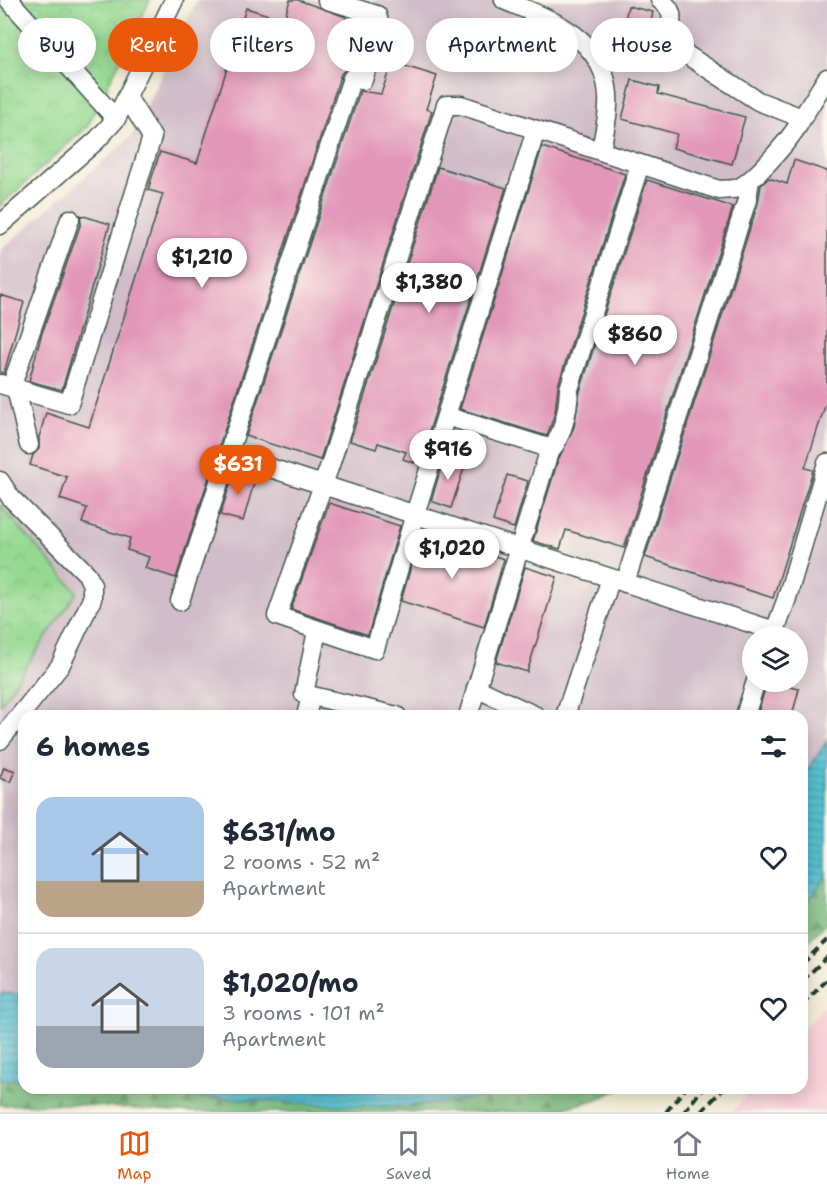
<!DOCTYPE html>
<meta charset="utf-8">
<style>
body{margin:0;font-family:"Shantell Sans",sans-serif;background:#f6f6f7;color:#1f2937;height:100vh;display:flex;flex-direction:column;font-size:22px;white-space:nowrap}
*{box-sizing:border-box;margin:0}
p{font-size:20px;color:#747a83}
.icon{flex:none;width:33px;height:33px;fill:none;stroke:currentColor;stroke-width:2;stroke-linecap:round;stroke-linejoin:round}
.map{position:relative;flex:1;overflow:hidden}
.sheet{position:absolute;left:18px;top:710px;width:790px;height:384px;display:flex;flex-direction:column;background:#fff;border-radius:18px;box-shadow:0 3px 15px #0003}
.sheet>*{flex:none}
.hud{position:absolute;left:18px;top:18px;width:792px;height:54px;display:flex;gap:12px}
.buttons{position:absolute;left:742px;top:626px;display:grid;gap:12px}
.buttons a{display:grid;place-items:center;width:66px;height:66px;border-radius:50%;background:#fff;box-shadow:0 3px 15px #0003;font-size:30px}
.price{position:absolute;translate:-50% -51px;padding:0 14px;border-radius:21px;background:#fff;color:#222;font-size:20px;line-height:39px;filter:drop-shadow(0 2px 3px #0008)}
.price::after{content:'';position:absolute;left:50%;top:36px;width:18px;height:14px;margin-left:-9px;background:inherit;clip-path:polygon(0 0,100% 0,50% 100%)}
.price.selected{background:#ea580c;color:#fff}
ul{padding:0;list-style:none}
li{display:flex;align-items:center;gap:18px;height:150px;padding:0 18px}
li+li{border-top:2px solid #e0e1e3}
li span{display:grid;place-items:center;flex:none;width:168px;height:120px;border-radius:18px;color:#555}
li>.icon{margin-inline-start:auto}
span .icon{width:72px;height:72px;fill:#fffc;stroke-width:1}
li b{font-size:26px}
h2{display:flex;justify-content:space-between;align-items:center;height:72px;padding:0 18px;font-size:26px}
.tag{padding:0 21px;border-radius:27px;background:#fff;box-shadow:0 3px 15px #0003;font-size:21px;line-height:54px}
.tag.selected{background:#ea580c;color:#fff}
.tabs{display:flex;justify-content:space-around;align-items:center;height:84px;border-top:2px solid #e0e1e3;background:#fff;font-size:16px;color:#747a83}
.tabs a{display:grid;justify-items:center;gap:3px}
.tabs .selected{color:#ea580c}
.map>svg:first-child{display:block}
</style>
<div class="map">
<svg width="827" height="1112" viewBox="0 0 827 1112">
<defs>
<pattern id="forest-firs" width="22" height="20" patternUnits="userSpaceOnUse" patternTransform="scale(1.5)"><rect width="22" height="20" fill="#78b97c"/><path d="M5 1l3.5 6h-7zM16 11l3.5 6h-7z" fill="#629866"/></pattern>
<pattern id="park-crowns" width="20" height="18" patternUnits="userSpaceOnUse" patternTransform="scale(1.5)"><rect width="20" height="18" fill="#95d992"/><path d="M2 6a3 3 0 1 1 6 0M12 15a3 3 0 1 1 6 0" fill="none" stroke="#80bb7e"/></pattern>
<pattern id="water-rules" width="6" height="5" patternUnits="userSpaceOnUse" patternTransform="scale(1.5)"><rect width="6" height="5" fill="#57c1d3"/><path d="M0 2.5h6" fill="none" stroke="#479eac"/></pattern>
</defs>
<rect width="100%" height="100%" fill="#fbf7ec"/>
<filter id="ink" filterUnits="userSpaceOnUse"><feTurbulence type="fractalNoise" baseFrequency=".0167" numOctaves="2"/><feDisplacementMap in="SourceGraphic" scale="12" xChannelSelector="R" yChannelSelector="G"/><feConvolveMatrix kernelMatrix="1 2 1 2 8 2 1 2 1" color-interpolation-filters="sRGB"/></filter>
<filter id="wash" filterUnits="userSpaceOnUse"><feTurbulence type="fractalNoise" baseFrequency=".008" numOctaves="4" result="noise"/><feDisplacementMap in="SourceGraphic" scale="24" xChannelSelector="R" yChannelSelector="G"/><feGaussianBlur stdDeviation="1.35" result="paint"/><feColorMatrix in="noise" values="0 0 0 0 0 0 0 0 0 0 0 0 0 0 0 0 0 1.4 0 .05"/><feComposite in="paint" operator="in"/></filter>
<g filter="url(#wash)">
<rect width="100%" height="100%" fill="#f3ecd6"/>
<path fill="#f6cfd7" d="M827,1002V1112H732L752,1088H802L803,1029Z"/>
<path fill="#d1bdc9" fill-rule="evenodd" d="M197,0H827V741L803,777L802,716H24V995L0,993V705L77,592L0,505V251L132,136ZM753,636H798V681H753Z"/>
<path fill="url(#forest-firs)" stroke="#4c7b58" stroke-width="1.5" d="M827,875V922L803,947V908Z
M0,1079L24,1081V1088H91L182,1096L405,1108L493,1094L513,1088H622L595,1100L550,1112H175L70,1104L0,1105Z"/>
<path fill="url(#park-crowns)" stroke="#5a8b63" stroke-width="1.5" d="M0,0H150L87,127L0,206Z
M0,505L77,592L0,705Z"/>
<path fill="url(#water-rules)" stroke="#3b7f84" stroke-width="1.5" d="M827,741V875L803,908V777Z
M0,993L24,995V1081L0,1079Z
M91,1088H513C438,1112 360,1107 282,1102C218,1098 155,1094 91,1088Z"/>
<g id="blocks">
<path fill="#e297b8" d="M290,0H298L346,17L340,37L362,44L355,67H348L341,74L176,578L145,568L149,557L127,550L130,538L82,523L87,508L60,499L67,477L30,465L33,455L39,449V437L46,413L89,427L163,194L148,190L160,152L197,163L246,8L284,20Z
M628,6L653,12L648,35L623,29Z
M392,62L437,76L426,109L432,111L320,460L246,436L360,91L381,94Z
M632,80L659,87L658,94L745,117L732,164L673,148L677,134L622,119Z
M542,147L625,174L558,386L555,413L547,436L460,409Z
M794,160L827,171V400L805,468L813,470L773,598L645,557L758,203L761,185L769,178L787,184Z
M438,167L506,188L421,457L417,455L414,463L403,459L406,452L378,443L376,449L350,441Z
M647,180L733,207L624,548L566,530L560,549L533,541L558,460L574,427L580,391Z
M80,215L110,224L62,390L29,381L41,336L81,223Z
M0,295L24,302L4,373H0Z
M445,455L466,462L451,508L431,501Z
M235,470L256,476L243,521L220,515Z
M507,475L528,481L514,528L493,521Z
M329,503L400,526L368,635L291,609Z
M421,532L504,559L484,627L401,601Z
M525,567L557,577L527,672L496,662Z
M767,681L799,689L792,716H757Z
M4,767L15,771L10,782L0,778Z"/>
</g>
</g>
<g filter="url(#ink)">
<use href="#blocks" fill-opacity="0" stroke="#3f574c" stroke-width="1.5"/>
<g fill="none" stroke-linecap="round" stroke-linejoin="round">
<defs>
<path id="minor" d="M9,0L116,119
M504,0C546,18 599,35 607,87C611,108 604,131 601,151
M660,0C681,15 666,25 670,44L758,101L802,118L827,78
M536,130L415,514L375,649L277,616L331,462L446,105H461L719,190C725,189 733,190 738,188C755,181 795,134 802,118
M0,225L97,140L116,119L174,0
M0,384L69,404L152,137L127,97
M446,416L552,449
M29,445L14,379L70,219
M258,464L775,631
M0,481L11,498L87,574L92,585V599L60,666L0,740
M625,583L747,200L750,180
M180,601L352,78L363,80L380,25L377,15L327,0
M317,631L304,694L397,716
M773,636L786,601L827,463
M476,688L536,716
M306,716L311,696
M468,716L548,455C562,437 568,412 569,389L640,164
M565,716L611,578
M745,716L756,681"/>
</defs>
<use href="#minor" stroke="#3f574c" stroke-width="21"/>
<use href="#minor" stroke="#fff" stroke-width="18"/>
<path stroke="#1f3d34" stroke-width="4" stroke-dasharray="9 4.5" stroke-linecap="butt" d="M802,964L827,940
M802,981L827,957
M802,1005L827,980
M666,1112L686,1088
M684,1112L703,1088
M701,1112L724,1088"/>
</g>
</g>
</svg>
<div class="buttons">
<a><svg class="icon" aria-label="layers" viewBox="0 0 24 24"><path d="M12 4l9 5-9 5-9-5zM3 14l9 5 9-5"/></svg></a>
</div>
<b class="price" style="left:202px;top:289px">$1,210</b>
<b class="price" style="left:429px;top:314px">$1,380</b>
<b class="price" style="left:635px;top:366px">$860</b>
<b class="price" style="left:448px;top:481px">$916</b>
<b class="price selected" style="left:238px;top:496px">$631</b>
<b class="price" style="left:452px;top:580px">$1,020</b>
<div class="hud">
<a class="tag">Buy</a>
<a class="tag selected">Rent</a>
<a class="tag">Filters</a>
<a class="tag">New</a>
<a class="tag">Apartment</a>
<a class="tag">House</a>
</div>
<section class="sheet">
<h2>6 homes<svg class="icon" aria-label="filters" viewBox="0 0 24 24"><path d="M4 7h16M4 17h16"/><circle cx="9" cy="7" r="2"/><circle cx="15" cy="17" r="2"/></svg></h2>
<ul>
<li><span style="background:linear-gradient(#a9c7e8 70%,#b9a48a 0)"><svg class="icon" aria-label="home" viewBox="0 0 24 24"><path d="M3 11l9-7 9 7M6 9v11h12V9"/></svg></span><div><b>$631/mo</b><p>2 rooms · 52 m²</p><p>Apartment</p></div><svg class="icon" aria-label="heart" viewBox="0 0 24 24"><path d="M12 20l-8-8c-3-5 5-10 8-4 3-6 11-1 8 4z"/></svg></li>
<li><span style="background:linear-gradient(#c9d6e8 65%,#9aa5b1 0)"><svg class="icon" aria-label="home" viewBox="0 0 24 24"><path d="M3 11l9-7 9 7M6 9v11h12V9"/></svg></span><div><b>$1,020/mo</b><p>3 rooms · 101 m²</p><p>Apartment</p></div><svg class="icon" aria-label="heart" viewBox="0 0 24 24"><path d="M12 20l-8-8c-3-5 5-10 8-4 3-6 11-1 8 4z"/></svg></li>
</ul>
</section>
</div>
<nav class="tabs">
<a class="selected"><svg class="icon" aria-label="map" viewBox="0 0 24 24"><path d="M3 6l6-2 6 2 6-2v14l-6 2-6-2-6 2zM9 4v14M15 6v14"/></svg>Map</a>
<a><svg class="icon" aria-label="saved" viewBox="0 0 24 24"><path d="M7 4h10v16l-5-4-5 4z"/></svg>Saved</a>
<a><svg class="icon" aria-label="home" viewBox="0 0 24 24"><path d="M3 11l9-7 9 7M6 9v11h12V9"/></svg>Home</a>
</nav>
